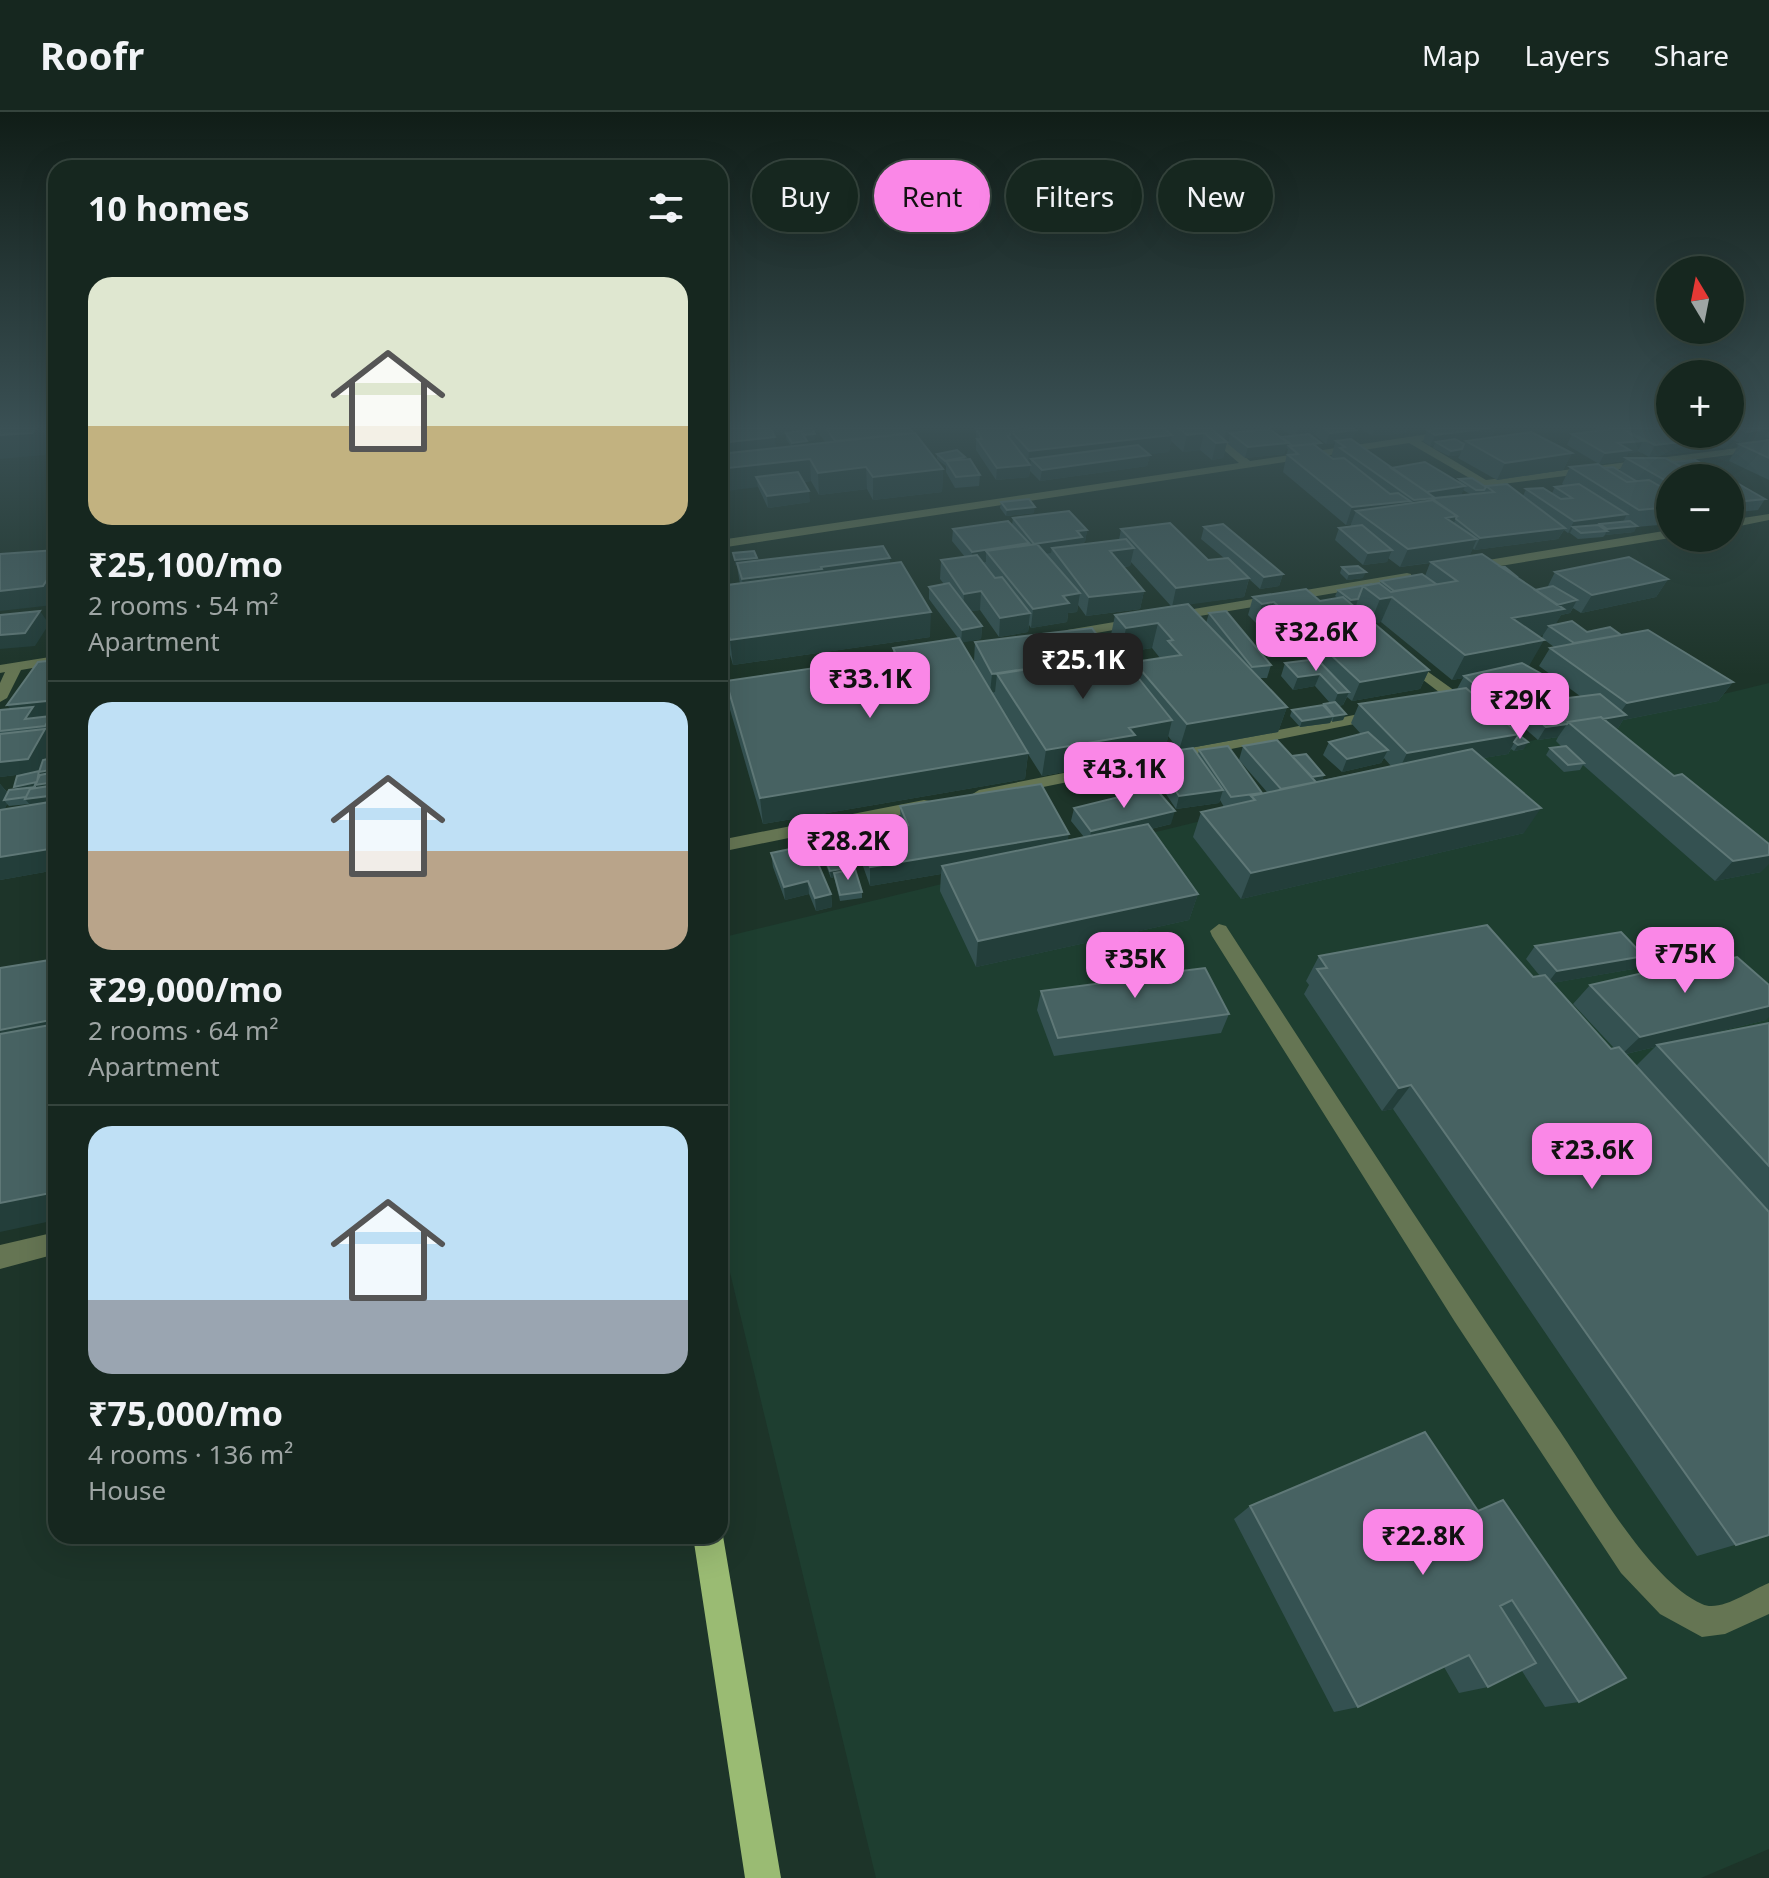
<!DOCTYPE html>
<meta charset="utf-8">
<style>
body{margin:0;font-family:"Noto Sans",sans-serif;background:#23332c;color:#f1f3f6;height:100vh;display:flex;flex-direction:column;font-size:30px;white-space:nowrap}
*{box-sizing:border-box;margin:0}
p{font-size:26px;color:#9ea5a4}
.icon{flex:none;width:44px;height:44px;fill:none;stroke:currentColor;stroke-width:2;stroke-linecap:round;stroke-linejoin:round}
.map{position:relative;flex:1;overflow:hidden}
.details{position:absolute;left:48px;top:48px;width:680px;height:1384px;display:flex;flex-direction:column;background:#16271f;border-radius:24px;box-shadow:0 8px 32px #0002,0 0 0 2px #35443d}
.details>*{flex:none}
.guide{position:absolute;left:752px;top:48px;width:760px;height:72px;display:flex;gap:16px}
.needle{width:52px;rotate:350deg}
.controls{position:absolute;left:1656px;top:144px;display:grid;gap:16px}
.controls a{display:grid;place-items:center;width:88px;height:88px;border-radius:50%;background:#16271f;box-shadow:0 8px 32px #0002,0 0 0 2px #35443d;font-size:40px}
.price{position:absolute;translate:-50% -68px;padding:0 18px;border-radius:16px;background:#fa87e7;color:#111;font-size:26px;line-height:52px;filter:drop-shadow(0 2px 4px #0008)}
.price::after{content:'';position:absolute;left:50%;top:48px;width:24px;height:18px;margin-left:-12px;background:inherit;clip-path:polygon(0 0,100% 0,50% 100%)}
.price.active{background:#222;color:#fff}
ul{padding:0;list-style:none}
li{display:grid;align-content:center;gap:16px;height:424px;padding:0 40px}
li+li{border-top:2px solid #35443d}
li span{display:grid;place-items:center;height:248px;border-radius:24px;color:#555}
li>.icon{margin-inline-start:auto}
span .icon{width:144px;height:144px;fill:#fffc;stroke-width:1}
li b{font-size:34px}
h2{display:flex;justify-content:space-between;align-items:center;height:96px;padding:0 40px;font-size:34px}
.pill{padding:0 28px;border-radius:36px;background:#16271f;box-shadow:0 8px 32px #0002,0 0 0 2px #35443d;font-size:28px;line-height:72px}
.pill.active{background:#fa87e7;color:#111}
header{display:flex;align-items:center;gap:48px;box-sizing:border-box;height:112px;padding:0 40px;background:#16271f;border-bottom:2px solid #35443d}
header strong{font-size:38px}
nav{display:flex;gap:44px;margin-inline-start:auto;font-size:28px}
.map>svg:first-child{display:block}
</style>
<header>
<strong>Roofr</strong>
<nav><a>Map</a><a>Layers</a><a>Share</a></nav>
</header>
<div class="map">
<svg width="1769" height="1766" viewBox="0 0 1769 1766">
<rect width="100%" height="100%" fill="#1d3429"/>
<path fill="#1e3e30" d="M1769,571V1737L1701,1766H876L720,1119V826Z"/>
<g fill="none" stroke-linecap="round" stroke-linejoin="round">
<path fill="#657553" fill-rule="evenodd" d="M1198,316H1209L1250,349L1468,316H1494L1421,329L1486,368L1769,332V338L1495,373L1503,379L1497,382L1409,331L720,436V428L1239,351Z
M1769,402V408L1730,416V408Z
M1670,418V426L1470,459L1464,455L1470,451Z
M1407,461L1411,462V468L1170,509L1163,505L1170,501Z
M1138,506L1145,510L1143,513L1067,526L1060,522L1067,518Z
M56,544V552L21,558L7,586L0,590V571L5,560L0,561V553Z
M1406,544L1462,584V590H1452L1401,551V545Z
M1379,598L1384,600V606L979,688L971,683L979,678Z
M924,688L930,689L932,693L930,697L720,740V728Z
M1219,812L1226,814C1335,982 1444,1150 1557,1315C1591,1364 1648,1468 1702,1492C1720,1501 1751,1478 1769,1471V1502L1725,1522L1702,1525L1660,1502L1621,1461L1455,1210L1212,824L1210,819Z
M56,1120V1142L0,1157V1133Z"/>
<path fill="#9abb73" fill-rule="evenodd" d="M720,1417L723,1424L781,1766H745L693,1424H720Z"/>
</g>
<path fill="#345151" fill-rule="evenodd" d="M720,316H913H910L943,357L942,380L873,388L867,377L819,383L811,369L804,370L810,390L768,396L758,375ZM819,318L820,323L825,330L807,332V329L815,328L814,319ZM786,322V327L791,334L776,336L773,323Z
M974,316H1017L1019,319L1041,316H1264L1263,318L1281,326L1292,324L1281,316H1353L1352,328L1391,356L1458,370L1459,367L1523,384L1526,377L1552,381L1555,375L1564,374L1562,372L1570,355L1604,356L1619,359L1626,346L1670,366V412L1636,415L1634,420L1605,423L1603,425L1578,427L1570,421H1568L1564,418L1558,427L1474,438L1473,436L1469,444L1516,465L1535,478L1547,476L1555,460L1668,467L1656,485L1581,501L1573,496L1570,501L1561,503L1555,512L1587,520L1621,523L1733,570L1718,589L1623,608L1618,616H1615L1761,760L1715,769L1583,653L1580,658L1564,660L1546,643L1550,636L1562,635L1556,629L1558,625L1538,628L1513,606L1510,611L1507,612L1524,637L1514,639L1511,637L1508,642L1483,646L1524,721L1241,787L1193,725L1201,700L1224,695L1220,688L1219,691L1176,697L1148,655L1152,642H1198L1199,638L1262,681L1267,680L1239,648L1243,634L1292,644L1324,663L1322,668L1391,654L1384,646L1381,651L1342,660L1323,643L1329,630L1361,622L1351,611L1359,592L1457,577L1463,566L1452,568L1381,510L1374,511L1429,558L1420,577L1352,589L1347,585L1343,593L1338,594L1343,608L1331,609L1330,611L1300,615L1290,604L1292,598L1323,594L1324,592L1330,591L1315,574L1293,578L1281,564L1285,551L1308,548L1268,509L1256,511L1248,503L1253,485L1320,489L1338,486L1335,484L1338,478L1380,471L1381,469L1425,464L1430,451L1400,455L1388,446L1387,450L1363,453L1335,428L1339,416L1350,415L1351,412L1346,413L1283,360L1288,337L1286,336L1284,342L1245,346L1228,332L1229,327L1225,328L1227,330L1223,346L1212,348L1200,338L1183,340L1171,329L1169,340L1148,342L1150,343L1147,354L1040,369L1030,359V356L1029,365L996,368L976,338V318ZM1315,323L1326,332L1335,331L1331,346L1319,336L1311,324ZM1463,378L1470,382L1461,383ZM1543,523L1542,526L1554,535L1550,536L1539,554L1580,584L1568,586L1555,575L1558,571L1527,554H1529L1537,524ZM1535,587V590L1520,592L1513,604L1493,600L1491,598Z
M1361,316H1407L1405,321L1372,324Z
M1434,316H1495L1491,326L1572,341L1563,358L1497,368L1458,346L1460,343L1449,344L1433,336L1434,333L1430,334L1423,329L1427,318L1436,317Z
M1595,316H1670V322H1730V316H1769V326L1764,325L1763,327L1740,331L1731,327L1726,335L1649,345L1638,339L1637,340L1628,341L1624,349L1599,352L1567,333L1572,322L1598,318Z
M1769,328V368L1729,349L1739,332Z
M937,342L965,345V347L980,363L979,374L955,376L946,360V354L937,347Z
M1730,367L1765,387L1758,398L1730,401Z
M1001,390L1034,401L1006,404L1000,396Z
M1013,406L1087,418L1085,430L1082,431L1081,432L1119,428L1121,417L1208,448L1224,446L1201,427L1204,415L1283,462L1279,474L1260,477L1249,467L1244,485L1188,492L1206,511L1209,501L1271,553L1267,566H1260L1287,595L1278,620L1179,638L1168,624L1166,634L1131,640L1129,648L1042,664L1028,642L1025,667L763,712L729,594L726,569L893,544V536L958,526L929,487V475L944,472L940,467L941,448L965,445L952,429L953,417L1012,413ZM1131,450L1171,494L1115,503L1110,528L1121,541L1152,536L1160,546L1134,550L1132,559L1112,544L975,530L974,549L979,560L962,530L981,527L982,514L970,499L980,498L999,525L1028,520L1029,513L1031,516L1067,510L1068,501L1077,500L1078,493L1086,504L1140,497L1144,479L1124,455L1130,454Z
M733,441L757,446V449L890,446V451L930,525L733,553L720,509V474L740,472L737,454H736Z
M1342,455L1363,466L1347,468L1340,461Z
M56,548V602L40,604L41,605L51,604L56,611V758L0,768V672L8,681L16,677L14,675L24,662L0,665V598L10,597ZM50,639L54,646L46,647ZM7,692L9,694L29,692L30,694L4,698Z
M900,694L1068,728L1084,725L1071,709L1074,696L1171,712L1151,717L1198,782L1189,808L976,855L940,779L941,762L870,774L858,740V720L901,714Z
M822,739L854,755L862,780V786L840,789L834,765L831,766L823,746Z
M771,741L831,782L832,795L816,799L809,782L785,788L773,755Z
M1535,834L1644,844L1633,857L1552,871L1611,937L1614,936L1573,892L1590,873L1766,908L1691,926L1769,911V1423L1697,1444L1393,997L1382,999L1304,882L1309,873L1306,869L1319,844L1533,865L1540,864L1526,847ZM1655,935L1636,954L1626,942Z
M1131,844L1173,860L1229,902L1221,921L1054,944L1037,898L1041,879L1128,868L1125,863Z
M1425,1320L1579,1590L1545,1595L1522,1559L1488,1575L1459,1581L1444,1555L1358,1595L1334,1600L1234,1407L1250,1394Z"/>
<path fill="#233e3a" d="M36,316H56V329L45,343L0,347V323Z
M768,316H792V321L768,323Z
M794,316H819V318L803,320L802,317V320L794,321Z
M1234,316H1264L1262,324L1230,321L1229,327L1224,328L1226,317Z
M1298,316H1318L1315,323L1295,326Z
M1375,316H1407L1405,321L1372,324Z
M1495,316L1490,327L1440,333L1436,330L1434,333L1430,334L1435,323Z
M1769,316L1763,327L1740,331L1747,320Z
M1356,318L1352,329H1336L1335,331L1326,332L1330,321Z
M1204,321L1200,338L1183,340L1187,323Z
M815,322V328L805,329L804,323Z
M1172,323L1169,340L1039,355L1031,347L1029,365L996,368L997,356L1028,353L1029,339Z
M1733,324L1726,335L1649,345L1655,333Z
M775,325L776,347L720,354V331Z
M807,329L808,335L793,337L792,331Z
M1643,329L1637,340L1628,341L1624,349L1599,352L1605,341L1618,331Z
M1227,330L1223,346L1212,348L1216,331Z
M1288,331L1284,342L1245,346L1248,335Z
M1462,337L1460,343L1449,344L1451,339Z
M1572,341L1563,358L1497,368L1505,351Z
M1150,343L1147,354L1040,369L1042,358Z
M810,347L811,369L762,375L756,365L758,375L720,380V357Z
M866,355L867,377L819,383L818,361Z
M943,357L942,380L873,388V365Z
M1465,374L1460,386L1407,406L1414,388L1423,381Z
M809,379L810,390L768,396L767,384Z
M1730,386H1737L1730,396Z
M1410,389L1402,407L1356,399L1351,412L1346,413L1352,395Z
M1035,395L1034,401L1006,404L1007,398Z
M1627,402L1621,414L1600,412L1597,417L1573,415L1570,421H1568L1574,409Z
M1457,404L1449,422L1446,406Z
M1637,414L1634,420L1605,423L1607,417Z
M1565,416L1558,427L1474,438L1480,426Z
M1087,418L1085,430L1082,431L1081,437L1052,436L1051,441L1032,444L1034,432L1077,419Z
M1477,427L1469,445L1400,455L1408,437Z
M1029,431L1027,443L986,439V450L971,452L972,440Z
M1134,436L1130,454L1107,457L1110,439Z
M1392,438L1387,450L1363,453L1368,441Z
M757,446V452L736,454L735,448Z
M890,446V464L745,486L742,467L821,455Z
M56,454V497L53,493L0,499V479Z
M1366,460L1363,466L1347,468L1349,462Z
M1283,462L1279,474L1260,477L1264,465Z
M1249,466L1244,485L1172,495L1176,476Z
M1668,467L1656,485L1581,501L1592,483Z
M981,479L980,498L963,500L964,482Z
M1144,479L1140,497L1086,504L1089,485Z
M1080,481L1077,500L1068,501L1067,510L1031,516L1033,497L1063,484Z
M1392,485L1381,510L1370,512L1380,487Z
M1358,487L1356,494L1349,495L1351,488Z
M1577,488L1570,501L1561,503L1553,517L1549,514L1543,523L1499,531L1512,506L1549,494Z
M1274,490L1268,509L1256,511L1262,492Z
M40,499L49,512L35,534L0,537V523Z
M931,500L930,525L733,553L730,528Z
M1030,501L1028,520L999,525L1000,506Z
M1158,511L1152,536L1121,541L1126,516Z
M982,514L981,527L961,531L962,518Z
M1544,528L1529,554L1465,565L1464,564L1463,566L1452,568L1465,543Z
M1113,546L997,562L995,580L990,581L992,562Z
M1429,558L1420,577L1352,589L1360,570Z
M1320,562L1315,574L1293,578L1298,565Z
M1733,570L1718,589L1623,608L1618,616L1582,621L1570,611L1617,605L1627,591Z
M1558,571L1550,584L1542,576L1535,587L1485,599L1492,586Z
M1349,580L1343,593L1333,594L1338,581Z
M56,588V602L40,604L43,608L17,606L7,593Z
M1287,595L1278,620L1179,638L1187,612Z
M1346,602L1343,608L1332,610L1334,604Z
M51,604L56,611V625L55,627L45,614Z
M1333,604L1330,611L1300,615L1302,609Z
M1172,608L1166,634L1131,640L1129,648L1042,664L1046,638L1129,616Z
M1567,612L1558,625L1538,628L1546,615Z
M45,617L56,630L38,660L0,665V650Z
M1519,622L1508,642L1398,660L1407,641Z
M1528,630L1524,637L1514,639L1518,633Z
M1388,638L1381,651L1342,660L1347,647Z
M56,639V648L50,640Z
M1028,641L1025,667L763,712L760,686Z
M56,657V697L36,700L25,687L31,686L19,681L14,675L39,659Z
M1324,663L1322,670L1302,673L1305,667Z
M0,672L10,684L4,688L7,692L0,707Z
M1223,678L1219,691L1176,697L1179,684Z
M1541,696L1524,721L1241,787L1251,761Z
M1175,699L1171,712L1089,732L1091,719Z
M1069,722L1065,741L942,754L941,762L870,774V755Z
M56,736V758L0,768V745Z
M1769,743V752L1761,760L1715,769L1733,749Z
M854,755V761H834V765L831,766L830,759Z
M808,769L809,782L785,788L784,775Z
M831,782L832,795L816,799L815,786Z
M1198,782L1189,808L976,855L978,829Z
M1644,844L1633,857L1547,872L1557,859Z
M1769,894V905L1766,908L1658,934L1657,933L1655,935L1621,943L1640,925Z
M56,907V937L0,947V918Z
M1411,973L1393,997L1382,999L1399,976Z
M56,1080V1108L0,1120V1091Z"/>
<path fill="#476262" stroke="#5f7877" stroke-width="2" d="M0,316H36L32,321L0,323Z
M720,316H770L775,325L720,331Z
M811,316H812L815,322L804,323L802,317Z
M826,316H909L913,321L835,329Z
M991,316H1017L1019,319H1011L1010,323L1008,324L1030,353L997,356L977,327H982L976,317Z
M1041,316H1164L1172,323L1029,339L1011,319Z
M1178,316H1210L1227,330L1216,331L1204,321L1187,323Z
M1324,316H1353L1356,318L1330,321Z
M1443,316H1491L1435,323L1427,318Z
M1620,316L1643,329L1618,331L1630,338L1605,341L1572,322Z
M1621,316H1670V322H1728L1733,324L1655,333Z
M1737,316H1769L1747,320Z
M1270,317L1288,331L1248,335L1230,321Z
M801,319L807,329L792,331L786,321Z
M1531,320L1572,341L1505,351L1466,329Z
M915,321L943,357L873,365L866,355L818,361L810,347L720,357V342Z
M1309,322L1321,331L1293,334L1281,325Z
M1351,327L1435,386L1414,388L1340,336L1345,335L1336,329Z
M1455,327L1464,332L1462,337L1451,339L1436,330Z
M1769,328V346L1739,332Z
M1313,332L1333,347L1344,346L1390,382L1398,381L1410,389L1352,395L1288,343L1298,342L1289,334Z
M1138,333L1150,343L1042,358L1031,347Z
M957,338L965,345L945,349L937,342Z
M1626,346H1665L1701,366H1670V371Z
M970,347L980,363L956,365L946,349Z
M1695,348L1728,366H1701L1673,350Z
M1425,350L1465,374L1427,380L1391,356Z
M1598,352L1627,370L1649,368L1670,380V395L1639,398L1570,355Z
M1613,355L1636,369L1627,370L1604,356Z
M798,360L809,379L767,384L756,365Z
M1472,366L1486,375L1484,378H1476L1459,367Z
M1730,367L1765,387L1735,390L1737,386L1730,382Z
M1507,372L1565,416L1480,426L1456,407L1457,404L1434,389L1435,386L1494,380L1486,374Z
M1579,372L1627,402L1574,409L1526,377L1543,376L1561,387L1572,386L1555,375Z
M1029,387L1035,395L1007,398L1001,390Z
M1434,388L1457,404L1446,406L1477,427L1408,437L1356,399Z
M1069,399L1087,418L1077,419L1082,425L1034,432L1013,406Z
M1008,409L1029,431L972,440L953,417Z
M1630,409L1637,414L1607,417L1600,412Z
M1170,411L1208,448L1228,446L1249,466L1176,476L1121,417Z
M1223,412L1283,462L1264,465L1204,415Z
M1362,413L1392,438L1368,441L1339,416Z
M1598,413L1607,419L1581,421L1573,415Z
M1126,427L1134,436L1110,439L1144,479L1089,485L1052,436Z
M1037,432L1080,481L1063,484L1069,491L1033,497L986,439Z
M883,434L890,446L821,455L822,457L742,467L737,451Z
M56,438V454L43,474L0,479V442Z
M754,439L757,446L735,448L733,441Z
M1482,442L1564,497L1512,506L1544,528L1465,543L1392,485L1380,487L1363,474L1379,471L1391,480L1457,469L1431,450Z
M977,443L995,466L1002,465L1030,501L1000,506L981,479L964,482L941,448Z
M1629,445L1668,467L1592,483L1555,460Z
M901,450L931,500L730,528L720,496V474Z
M1358,454L1366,460L1349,462L1342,455Z
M1501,455H1505L1516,464H1515Z
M1422,462L1436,472L1394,479L1381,469Z
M949,471L982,514L962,518L929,475Z
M1372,472L1363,474L1358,487L1351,488L1338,478Z
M56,473V486L49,487Z
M1553,474L1577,488L1557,493L1535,478Z
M1306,477L1320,489L1343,485L1429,558L1360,570L1274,490L1262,492L1253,485Z
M1188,492L1287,595L1187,612L1134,550L1181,543L1168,529L1173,528L1158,511L1126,516L1115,503Z
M40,499L25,521L0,523V503Z
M1226,499L1271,553L1252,555L1209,501Z
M1572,509L1587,520L1610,515L1621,523L1574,531L1549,514Z
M1092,516L1112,544L992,562L975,530Z
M1648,518L1733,570L1627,591L1550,536Z
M959,526L1028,641L760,686L726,569L897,544L893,536Z
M1120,543L1172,608L1129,616L1135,623L1046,638L997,562Z
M1317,547L1349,580L1338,581L1320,562L1298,565L1285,551Z
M56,548V588L7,593L38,550Z
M1522,551L1558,571L1492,586L1464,564Z
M1555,575L1568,586L1600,582L1626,603L1603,607L1601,605L1568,610L1567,612L1546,615L1520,592L1555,587L1542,576Z
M1466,576L1519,622L1407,641L1359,592Z
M1335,590L1346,602L1334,604L1324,592Z
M1323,593L1333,604L1302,609L1292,598Z
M33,595L25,607L51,604L45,614L0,619V598Z
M1508,598L1514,605L1501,606L1493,600Z
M1601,605L1674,664L1682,662L1769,732V743L1733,749L1568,610Z
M45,617L28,647L0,650V622Z
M56,619V639L50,640Z
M1368,620L1388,638L1347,647L1329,630Z
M1519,623L1528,630L1518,633L1514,630Z
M1277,628L1316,670L1281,677L1243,634Z
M1228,634L1262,681L1231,685L1199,638Z
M1566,634L1584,651L1568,653L1550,636Z
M1193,636L1223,678L1179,684L1152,642Z
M1472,637L1541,696L1251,761L1201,700L1255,688L1251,684Z
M1306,642L1324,663L1312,665L1292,644Z
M56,645V657L39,660L43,648Z
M39,659L37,670L14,675L17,664Z
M56,660V670L35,673L40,663Z
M1041,672L1069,722L870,755L858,720L908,713L900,694Z
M56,673V683L25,687L30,677Z
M36,675L30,677L26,685L4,688L9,678Z
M1155,676L1175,699L1091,719L1074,696Z
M56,689V736L0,745V698Z
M1148,712L1198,782L978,829L942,754Z
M810,733L831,782L815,786L808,769L784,775L771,741Z
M845,734L854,755L830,759L822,739Z
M855,757L862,780L840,783L834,761Z
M1487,813L1533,865L1545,863L1611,937L1619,935L1769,1100V1423L1736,1433L1411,973L1399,976L1317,857L1327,856L1319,844Z
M1621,820L1644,844L1557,859L1535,834Z
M1163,839L1173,860L1205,856L1229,902L1058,926L1041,879L1141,866L1131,844Z
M1737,845L1769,873V894L1640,925L1590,873L1700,848L1705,852Z
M56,847V907L0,918V856Z
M1769,911V1054L1657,933Z
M56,912V1080L0,1091V922Z
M1425,1320L1478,1399L1503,1388L1626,1566L1579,1590L1512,1488L1500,1494L1536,1551L1488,1575L1469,1543L1358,1595L1250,1394Z"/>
<linearGradient id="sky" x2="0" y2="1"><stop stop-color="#101d17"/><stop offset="0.56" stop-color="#3a5054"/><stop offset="1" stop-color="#3a5054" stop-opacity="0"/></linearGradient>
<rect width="1769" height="563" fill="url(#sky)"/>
</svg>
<div class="controls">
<a><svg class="needle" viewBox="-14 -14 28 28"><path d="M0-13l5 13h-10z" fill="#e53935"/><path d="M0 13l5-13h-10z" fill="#9ea5a4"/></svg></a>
<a>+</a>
<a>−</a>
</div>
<b class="price" style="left:1316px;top:561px">₹32.6K</b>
<b class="price active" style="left:1083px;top:589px">₹25.1K</b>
<b class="price" style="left:870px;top:608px">₹33.1K</b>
<b class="price" style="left:1520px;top:629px">₹29K</b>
<b class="price" style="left:1124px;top:698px">₹43.1K</b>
<b class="price" style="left:848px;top:770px">₹28.2K</b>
<b class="price" style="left:1685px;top:883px">₹75K</b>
<b class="price" style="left:1135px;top:888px">₹35K</b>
<b class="price" style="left:1592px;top:1079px">₹23.6K</b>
<b class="price" style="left:1423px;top:1465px">₹22.8K</b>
<div class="guide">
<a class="pill">Buy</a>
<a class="pill active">Rent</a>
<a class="pill">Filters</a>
<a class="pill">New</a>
</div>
<section class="details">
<h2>10 homes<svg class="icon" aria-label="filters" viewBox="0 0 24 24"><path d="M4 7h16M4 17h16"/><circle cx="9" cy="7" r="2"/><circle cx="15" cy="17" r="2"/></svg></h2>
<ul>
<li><span style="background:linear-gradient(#dfe7d0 60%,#c2b280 0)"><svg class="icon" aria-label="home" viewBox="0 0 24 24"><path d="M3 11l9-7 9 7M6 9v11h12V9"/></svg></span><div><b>₹25,100/mo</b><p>2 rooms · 54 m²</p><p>Apartment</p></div></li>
<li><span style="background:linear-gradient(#bfe0f5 60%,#b9a48a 0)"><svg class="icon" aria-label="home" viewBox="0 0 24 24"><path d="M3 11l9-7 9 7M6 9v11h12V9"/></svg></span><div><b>₹29,000/mo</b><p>2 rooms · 64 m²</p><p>Apartment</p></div></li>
<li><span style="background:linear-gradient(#bfe0f5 70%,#9aa5b1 0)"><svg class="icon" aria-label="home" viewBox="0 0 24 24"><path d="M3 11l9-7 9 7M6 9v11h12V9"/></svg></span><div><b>₹75,000/mo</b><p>4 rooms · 136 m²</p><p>House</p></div></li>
</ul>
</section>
</div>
